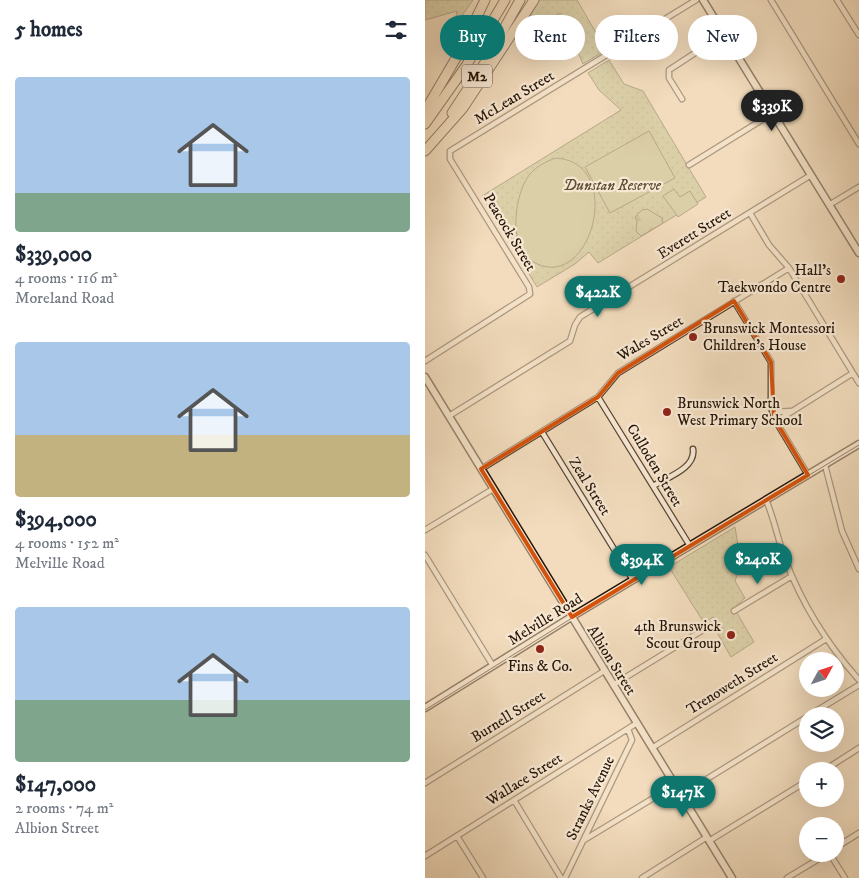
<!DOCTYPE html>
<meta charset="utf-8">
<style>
body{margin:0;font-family:"IM FELL DW Pica",serif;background:#f6f6f7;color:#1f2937;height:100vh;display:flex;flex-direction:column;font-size:19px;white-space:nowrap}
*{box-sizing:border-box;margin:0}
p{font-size:16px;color:#747a83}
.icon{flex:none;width:28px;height:28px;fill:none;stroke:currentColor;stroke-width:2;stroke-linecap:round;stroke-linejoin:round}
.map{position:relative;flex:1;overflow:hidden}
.side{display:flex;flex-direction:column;background:#fff;width:425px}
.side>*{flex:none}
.guide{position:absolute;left:15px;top:15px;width:344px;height:45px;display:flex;gap:10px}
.needle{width:32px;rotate:50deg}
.tools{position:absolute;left:374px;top:652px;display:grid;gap:10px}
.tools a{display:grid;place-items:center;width:45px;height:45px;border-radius:50%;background:#fff;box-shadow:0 5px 20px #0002;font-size:25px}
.price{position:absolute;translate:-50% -42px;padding:0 11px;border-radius:18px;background:#0f766e;color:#fff;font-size:16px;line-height:32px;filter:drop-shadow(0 1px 2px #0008)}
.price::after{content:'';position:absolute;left:50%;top:30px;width:15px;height:11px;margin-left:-8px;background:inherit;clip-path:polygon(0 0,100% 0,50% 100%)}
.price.on{background:#222;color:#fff}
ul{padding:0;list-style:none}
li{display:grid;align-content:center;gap:10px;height:265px;padding:0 15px}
li span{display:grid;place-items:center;height:155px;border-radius:5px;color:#555}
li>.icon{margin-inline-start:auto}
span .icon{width:90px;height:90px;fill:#fffc;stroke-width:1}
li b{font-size:21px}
h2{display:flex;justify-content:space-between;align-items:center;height:60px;padding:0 15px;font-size:21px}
.chip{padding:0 18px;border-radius:22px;background:#fff;box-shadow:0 5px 20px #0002;font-size:18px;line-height:45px}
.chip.on{background:#0f766e;color:#fff}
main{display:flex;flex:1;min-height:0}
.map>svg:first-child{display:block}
</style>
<main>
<section class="side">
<h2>5 homes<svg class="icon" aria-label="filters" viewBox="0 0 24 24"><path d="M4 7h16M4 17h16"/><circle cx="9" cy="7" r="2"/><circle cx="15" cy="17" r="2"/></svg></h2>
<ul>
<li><span style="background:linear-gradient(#a9c7e8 75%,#7fa58c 0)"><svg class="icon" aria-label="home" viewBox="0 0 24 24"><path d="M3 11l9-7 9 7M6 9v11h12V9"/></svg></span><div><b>$339,000</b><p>4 rooms · 116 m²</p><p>Moreland Road</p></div></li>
<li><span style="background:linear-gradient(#a9c7e8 60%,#c2b280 0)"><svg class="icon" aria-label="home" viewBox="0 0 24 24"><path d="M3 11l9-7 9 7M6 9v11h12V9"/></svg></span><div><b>$394,000</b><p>4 rooms · 152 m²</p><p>Melville Road</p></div></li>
<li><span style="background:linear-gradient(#a9c7e8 60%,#7fa58c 0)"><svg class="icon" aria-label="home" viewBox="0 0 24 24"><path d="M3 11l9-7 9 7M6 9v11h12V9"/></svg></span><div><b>$147,000</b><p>2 rooms · 74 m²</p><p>Albion Street</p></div></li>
</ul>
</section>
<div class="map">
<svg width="434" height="878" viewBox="0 0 434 878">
<defs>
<pattern id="grass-dots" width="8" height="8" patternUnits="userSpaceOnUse" patternTransform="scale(1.25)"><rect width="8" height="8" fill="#bfbf8e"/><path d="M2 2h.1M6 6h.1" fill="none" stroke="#a4a379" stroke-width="1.8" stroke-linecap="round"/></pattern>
<pattern id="forest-firs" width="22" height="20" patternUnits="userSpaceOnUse" patternTransform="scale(1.25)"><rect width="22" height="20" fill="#bfbf8e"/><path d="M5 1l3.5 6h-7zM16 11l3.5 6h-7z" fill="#a4a379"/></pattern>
</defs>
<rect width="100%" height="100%" fill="#f2dcbd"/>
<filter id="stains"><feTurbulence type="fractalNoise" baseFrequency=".004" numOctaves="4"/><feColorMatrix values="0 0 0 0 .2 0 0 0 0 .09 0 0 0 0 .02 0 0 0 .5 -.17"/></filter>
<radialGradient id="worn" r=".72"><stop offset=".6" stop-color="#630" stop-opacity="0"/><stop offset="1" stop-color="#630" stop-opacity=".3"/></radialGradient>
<path fill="url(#grass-dots)" stroke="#726949" d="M0,0H48L29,27L32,11L0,20Z
M114,0H152L181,50L158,64L136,13L97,31Z
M184,60L199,84L218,91L281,197L173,263L164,252L150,264L112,287L57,196L196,110L174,90L163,73Z
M310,527L316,564L310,581L320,598L309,608L329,642L306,657L289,627L294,625L288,617L279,623L244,567Z"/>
<path fill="url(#forest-firs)" stroke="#726949" d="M222,209L237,218L238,223L216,236L211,231L212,221L210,217L217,210Z"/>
<path fill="#bfbf8e" stroke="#726949" d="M224,131L250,178L185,213L160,167Z
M131,158C204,163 163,302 104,259C83,243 90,192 105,174C112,166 122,161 131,158Z
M249,189L255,197L265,191L273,204L253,217L238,196Z"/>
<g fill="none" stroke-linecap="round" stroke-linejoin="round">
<defs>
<path id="street" d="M346,0L434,144
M412,0L434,35
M257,99L244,78V70L299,34
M264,165L348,113
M404,205L434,187
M325,213L344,245L364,268L434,383
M309,301L346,362V406L349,418L383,475
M0,361L105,294L104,287L25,159V151L271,0
M173,397L265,546
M347,412L366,411
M24,416L145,341L150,325L155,317L386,175
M350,422L428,373
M117,432L208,580
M400,465L417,531L434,569
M56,469L173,397L193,373L364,268
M228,486C243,477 271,468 268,449
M341,500C349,518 353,540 360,559C377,604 402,644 434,680
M0,530L68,489
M0,555L68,666
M309,611L367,576
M188,685L286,625
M383,716L434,685
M227,748L401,639
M398,771L434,748
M0,783L179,671
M256,795L382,717
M89,800L136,878
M32,836L58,878
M159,840L250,785
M284,841L382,781
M410,848L434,833
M405,854L420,878
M0,856L212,723
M140,878L207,740L203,729
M217,878L282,837
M362,878L402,854"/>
<path id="secondary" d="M278,0L434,253
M0,377L307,878
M0,708L143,619L434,444"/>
<path id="highway" d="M0,111L34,53L60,0
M27,113L61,61L95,0
M0,124L41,66L80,0
M0,151L38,108L109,0"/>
</defs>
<use href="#street" stroke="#584532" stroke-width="7"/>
<use href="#secondary" stroke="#251304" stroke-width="9"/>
<use href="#highway" stroke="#251304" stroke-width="11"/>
<use href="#street" stroke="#f7e8d4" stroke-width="4.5"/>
<use href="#secondary" stroke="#f7e8d4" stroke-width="6"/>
<use href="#highway" stroke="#f2dcbd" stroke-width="9"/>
<path stroke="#251304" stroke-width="1" d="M0,710L147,618L434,445"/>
</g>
<path d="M0 0H434V878H0ZM309,301L346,362L349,418L383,475L147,617L56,469L173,397L193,373Z" fill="#f2dcbd" fill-opacity=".55" fill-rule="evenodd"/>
<path fill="none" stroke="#d4520b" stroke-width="4" stroke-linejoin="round" d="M309,301L346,362L349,418L383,475L147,617L56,469L173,397L193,373Z"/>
<g fill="#8f2418" stroke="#f7e8d4" stroke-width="2">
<circle cx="416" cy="279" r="5"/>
<circle cx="268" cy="337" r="5"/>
<circle cx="242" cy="412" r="5"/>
<circle cx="306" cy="635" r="5"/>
<circle cx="115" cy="649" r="5"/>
</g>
<g text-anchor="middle" stroke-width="4.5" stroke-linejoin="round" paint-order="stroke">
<rect fill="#f7e8d4" stroke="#645342" stroke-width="1" x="37" y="64.5" width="30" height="23" rx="4"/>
<g font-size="14" font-weight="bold" fill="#251304">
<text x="52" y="81">M2</text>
</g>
<g font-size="15" fill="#251304" stroke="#f7e8d4">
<text transform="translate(89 97) rotate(-31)" y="5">McLean Street</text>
<text transform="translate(85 232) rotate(59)" y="5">Peacock Street</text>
<text transform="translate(269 233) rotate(-32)" y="5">Everett Street</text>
<text transform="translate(225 338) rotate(-31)" y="5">Wales Street</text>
<text transform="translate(230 465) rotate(59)" y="5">Culloden Street</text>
<text transform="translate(165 486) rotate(58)" y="5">Zeal Street</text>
<text transform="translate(120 619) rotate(-32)" y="5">Melville Road</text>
<text transform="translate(187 660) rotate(58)" y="5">Albion Street</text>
<text transform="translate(307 683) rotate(-32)" y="5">Trenoweth Street</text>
<text transform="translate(83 716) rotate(-32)" y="5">Burnell Street</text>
<text transform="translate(99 779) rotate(-32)" y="5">Wallace Street</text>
<text transform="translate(165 798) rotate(-64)" y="5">Stranks Avenue</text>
</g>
<g font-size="15" font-style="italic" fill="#5b4f34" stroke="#f7e8d4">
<text x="187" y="190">Dunstan Reserve</text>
</g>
<g font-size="15" fill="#251304" stroke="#f7e8d4" text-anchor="end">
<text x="406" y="275">Hall's<tspan x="406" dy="17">Taekwondo Centre</tspan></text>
<text x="278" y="333" text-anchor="start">Brunswick Montessori<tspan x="278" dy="17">Children's House</tspan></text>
<text x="252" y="408" text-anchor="start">Brunswick North<tspan x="252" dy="17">West Primary School</tspan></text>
<text x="296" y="631">4th Brunswick<tspan x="296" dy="17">Scout Group</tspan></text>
<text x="115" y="671" text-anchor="middle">Fins &amp; Co.</text>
</g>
</g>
<rect width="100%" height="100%" filter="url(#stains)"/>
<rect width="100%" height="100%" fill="url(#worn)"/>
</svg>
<div class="tools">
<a><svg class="needle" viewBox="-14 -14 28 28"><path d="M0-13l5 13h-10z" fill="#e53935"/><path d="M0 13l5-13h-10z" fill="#747a83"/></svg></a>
<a><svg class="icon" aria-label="layers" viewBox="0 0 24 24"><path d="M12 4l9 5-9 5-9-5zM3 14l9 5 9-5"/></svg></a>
<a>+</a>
<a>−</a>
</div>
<b class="price on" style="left:347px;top:132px">$339K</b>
<b class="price" style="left:173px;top:318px">$422K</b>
<b class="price" style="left:333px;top:585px">$240K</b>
<b class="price" style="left:217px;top:586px">$394K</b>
<b class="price" style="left:258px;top:818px">$147K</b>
<div class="guide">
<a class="chip on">Buy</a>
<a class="chip">Rent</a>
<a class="chip">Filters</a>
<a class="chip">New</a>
</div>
</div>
</main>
